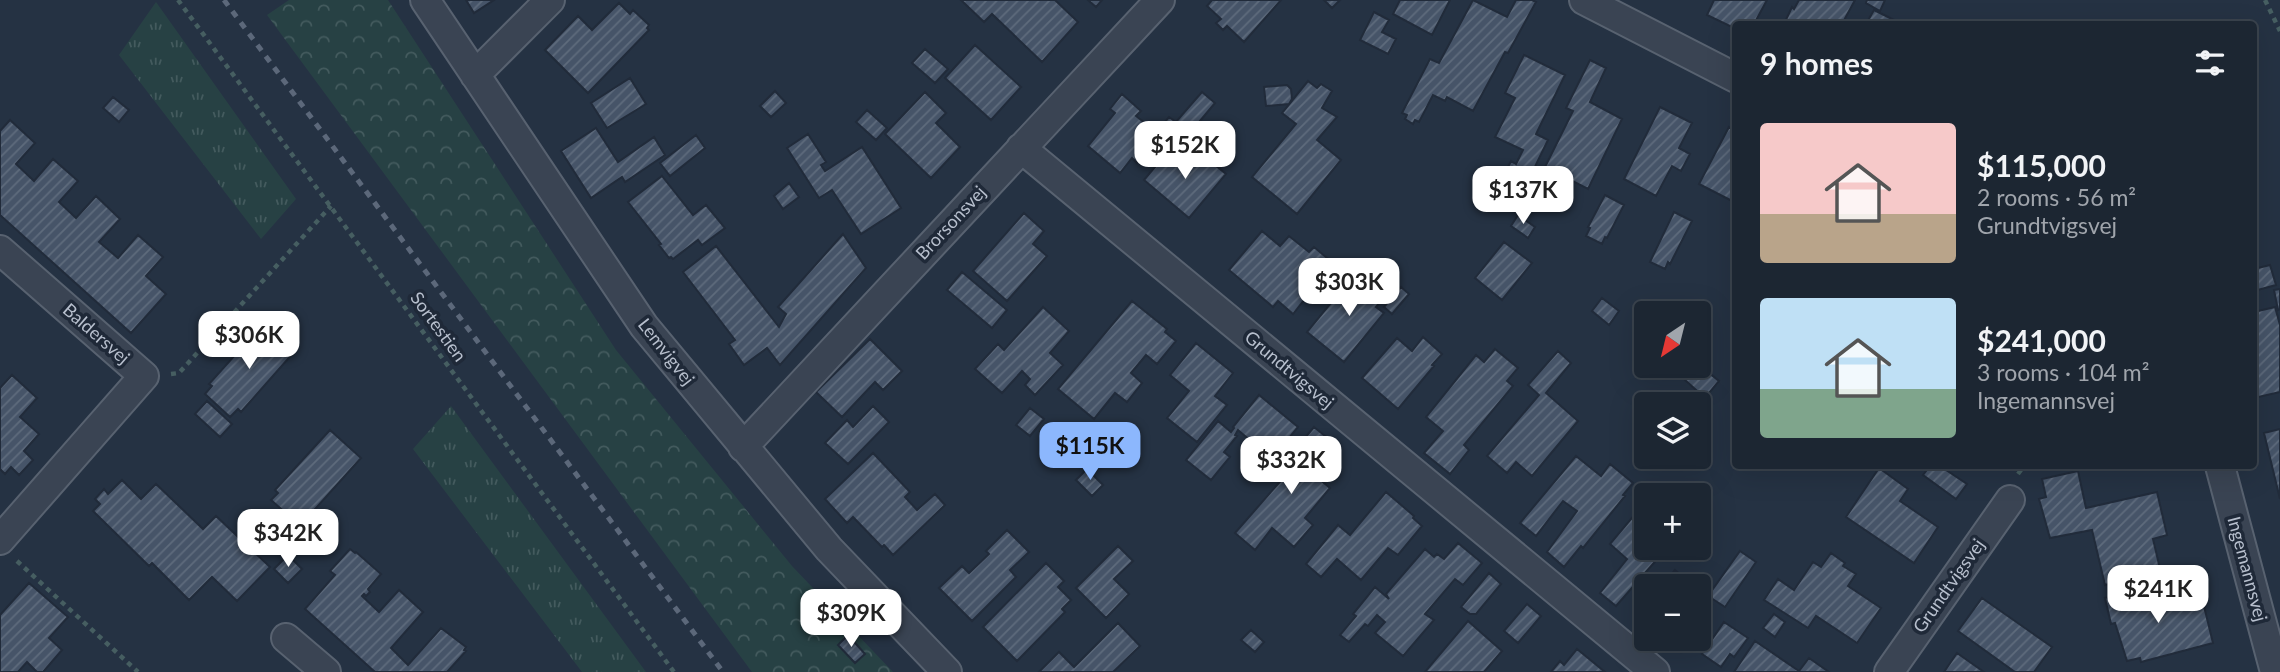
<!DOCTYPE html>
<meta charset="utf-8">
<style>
body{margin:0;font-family:Lato,sans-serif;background:#252e3a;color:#f1f3f6;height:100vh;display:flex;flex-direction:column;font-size:26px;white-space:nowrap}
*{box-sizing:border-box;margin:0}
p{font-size:23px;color:#a0a5ac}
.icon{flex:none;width:38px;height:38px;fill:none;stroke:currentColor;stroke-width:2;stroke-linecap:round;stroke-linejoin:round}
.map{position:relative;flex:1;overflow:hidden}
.drawer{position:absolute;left:1732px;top:21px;width:525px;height:448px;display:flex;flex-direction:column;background:#1c2632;border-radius:7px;box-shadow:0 7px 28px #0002,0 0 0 2px #3a434d}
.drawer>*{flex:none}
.needle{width:46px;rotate:215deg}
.buttons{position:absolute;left:1634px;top:301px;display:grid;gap:14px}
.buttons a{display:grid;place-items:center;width:77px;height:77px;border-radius:7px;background:#1c2632;box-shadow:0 7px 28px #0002,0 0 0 2px #3a434d;font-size:35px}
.price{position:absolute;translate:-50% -60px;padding:0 16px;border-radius:14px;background:#fff;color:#222;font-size:23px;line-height:46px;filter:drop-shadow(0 2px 4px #0008)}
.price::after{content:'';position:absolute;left:50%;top:42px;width:21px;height:16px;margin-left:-10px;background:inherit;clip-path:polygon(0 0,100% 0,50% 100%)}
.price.on{background:#8cb7fd;color:#111}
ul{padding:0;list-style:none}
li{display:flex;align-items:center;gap:21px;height:175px;padding:0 28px}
li span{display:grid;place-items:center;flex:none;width:196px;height:140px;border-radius:7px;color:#555}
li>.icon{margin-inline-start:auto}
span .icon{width:84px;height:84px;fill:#fffc;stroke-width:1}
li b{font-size:30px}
h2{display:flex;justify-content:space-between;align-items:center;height:84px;padding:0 28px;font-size:30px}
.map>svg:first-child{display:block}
</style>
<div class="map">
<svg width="2280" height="672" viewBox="0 0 2280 672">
<defs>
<pattern id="grass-tufts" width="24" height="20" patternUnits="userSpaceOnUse" patternTransform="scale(1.75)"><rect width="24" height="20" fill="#274144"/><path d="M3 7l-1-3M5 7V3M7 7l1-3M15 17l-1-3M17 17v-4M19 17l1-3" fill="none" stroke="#445b5e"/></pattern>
<pattern id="forest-crowns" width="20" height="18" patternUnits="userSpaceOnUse" patternTransform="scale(1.75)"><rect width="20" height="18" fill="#274144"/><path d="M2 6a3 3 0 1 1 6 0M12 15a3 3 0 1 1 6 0" fill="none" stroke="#445b5e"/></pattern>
<pattern id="building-hatch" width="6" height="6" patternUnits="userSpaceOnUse" patternTransform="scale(1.75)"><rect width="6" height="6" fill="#465468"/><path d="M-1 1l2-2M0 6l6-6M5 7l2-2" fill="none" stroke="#5e6b7c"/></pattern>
</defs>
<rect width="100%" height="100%" fill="#253243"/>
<path fill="url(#grass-tufts)" d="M156,2L296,199L261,239L119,55Z
M451,406L646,672H582L413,449Z"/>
<path fill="url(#forest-crowns)" d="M289,0H388L616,350L792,566L893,672H752L267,15Z"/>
<path fill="url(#building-hatch)" stroke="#212b3a" stroke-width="2" d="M466,0H494L474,13Z
M961,0H1055L1078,22L1042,62L992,14L984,22Z
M1088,0H1102L1096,7Z
M1212,0H1281L1244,42L1227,26L1223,30L1216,23L1221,19L1207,6Z
M1324,0H1340L1332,8Z
M1400,0H1450L1432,35L1393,14Z
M1473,0L1507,17L1516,0H1532L1536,2L1508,53L1505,52L1473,111L1447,97L1445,101L1433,95L1419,122L1415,120L1413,124L1405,119L1407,115L1402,113L1430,59L1439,63Z
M1714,0H1767L1754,24H1736V29L1707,15Z
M1799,0H1855L1842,24H1784L1792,7L1794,9Z
M1867,0H1885L1880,11L1866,3Z
M619,3L630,14L633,10L649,25L647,28L649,30L588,93L545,50L578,16L592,30Z
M1874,10L1902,24H1866Z
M1374,12L1389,20L1382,32L1396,39L1388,54L1360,40Z
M975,45L1021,87L991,120L945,78Z
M925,49L948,69L935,83L912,63Z
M1524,55L1565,75L1536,134L1548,140L1527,183L1505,173L1511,161L1516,164L1523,150L1495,137L1515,98L1505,93Z
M1590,60L1606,68L1590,102L1622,119L1588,189L1545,167L1573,111L1566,108Z
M630,78L646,104L607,128L591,103Z
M1308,81L1317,88L1321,84L1332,91L1322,108L1337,117L1317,140L1341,160L1297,214L1252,177L1296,124L1282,113Z
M1287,85L1291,89L1292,99L1289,104L1266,106L1264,87Z
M775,91L786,103L771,117L760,106Z
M925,92L946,113L936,123L960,147L931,178L885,134Z
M1202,92L1215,103L1179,146L1159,129L1169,117L1176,122Z
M1122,94L1141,111L1136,116L1155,131L1140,150L1145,154L1137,163L1132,158L1120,173L1088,146L1115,113L1110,109Z
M113,97L129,110L119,122L103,108Z
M1660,107L1692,123L1679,148L1690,154L1681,171L1672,166L1656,196L1624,179Z
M867,110L887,128L876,140L856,122Z
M10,120L35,143L16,164L34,181L53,159L78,181L59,202L76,218L96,196L120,219L99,242L118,258L138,235L163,257L146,276L166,294L131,333L0,215V131Z
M1729,127L1736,131V203L1699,184Z
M596,128L618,162L654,137L665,155L625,182L622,177L591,198L561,151Z
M808,134L826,162L821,165L825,171L862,147L901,208L861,234L832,190L819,198L787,148Z
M696,135L705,148L670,176L660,163Z
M1172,147L1195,166L1204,156L1226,174L1189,218L1144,180Z
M662,176L693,215L706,205L725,228L702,245L698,240L673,259L671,257L669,258L659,245L661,244L628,202Z
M789,183L799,197L783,209L774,196Z
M1605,195L1624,205L1607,238L1605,237L1602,244L1586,236L1590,228L1588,227Z
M1674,212L1692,221L1670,264L1668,262L1665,269L1650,262Z
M1024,213L1044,231L1033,244L1047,256L1007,301L973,271Z
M1518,215L1535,227L1528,238L1511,226Z
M1262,231L1280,246L1289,236L1309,252L1314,247L1333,263L1293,314L1278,301L1273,307L1229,270Z
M843,234L866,268L780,365L767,348L744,365L729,344L735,340L683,272L716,246L779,327L786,314L778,307Z
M1504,242L1532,263L1502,300L1475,278Z
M2270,265L2276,285L2254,291V269Z
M962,272L1007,310L992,328L947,290Z
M1359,273L1386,295L1376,307L1384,313L1344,362L1307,332L1348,282L1350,284Z
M1401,287L1409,294L1392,314L1384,307Z
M2280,289V309L2278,310L2274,290Z
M1602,298L1619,311L1609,325L1592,311Z
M1132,301L1167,329L1165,332L1176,341L1157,364L1146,355L1131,373L1142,383L1127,402L1115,393L1094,419L1058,389Z
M1043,307L1069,331L1050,353L1063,365L1035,395L1025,385L1030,379L1022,371L1002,393L975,369L998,344L1004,350Z
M2275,307L2280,325V392L2254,398V312Z
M264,323L295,351L241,412L238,409L230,417L205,394L212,386L209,384Z
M1423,337L1442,354L1432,365L1434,366L1398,409L1362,378L1397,338L1412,351Z
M870,339L902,371L883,390L875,382L842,417L816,392Z
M1196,343L1233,373L1215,396L1227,405L1197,442L1167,418L1189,391L1170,375Z
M1495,349L1518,368L1507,381L1513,386L1464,445L1469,450L1450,474L1424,453L1443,431L1426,417L1476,355L1484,362Z
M1558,351L1571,363L1546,393L1578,421L1532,476L1516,462L1507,473L1487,456L1539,395L1528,385Z
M1699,365L1719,381L1705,398L1685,380Z
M12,375L37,398L20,417L39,434L24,451L33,460L19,475L11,467L5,474L0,469V388Z
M1259,395L1298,427L1272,459L1238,430L1235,435L1237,436L1224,452L1230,457L1211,480L1186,460L1218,421L1231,432L1234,428L1233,427Z
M207,401L232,424L220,437L195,414Z
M873,406L889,422L848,464L825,443L847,420L853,427Z
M1030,408L1044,419L1030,436L1016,425Z
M1314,427L1330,440L1314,458L1321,465L1324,461L1333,469L1323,482L1330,488L1305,518L1313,525L1294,547L1272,528L1255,550L1235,533L1292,468L1285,462Z
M2280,429V499L2264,433Z
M330,430L361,458L307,518L303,516L297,523L271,500L278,493L275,490Z
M873,453L910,492L905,497L917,510L935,494L945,505L893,555L884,545L882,547L853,517L847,523L825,499Z
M1576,456L1601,476L1610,464L1633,483L1623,495L1625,496L1583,548L1581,546L1564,567L1547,552L1577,511L1563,501L1536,536L1520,523Z
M1930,466H1940L1967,484L1956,499L1923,475Z
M1879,468L1908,489L1900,501L1938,527L1914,563L1846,517Z
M1087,469L1103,485L1092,496L1076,480Z
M2078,471L2086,508L2157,492L2167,535L2153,539L2161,573L2105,585L2092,530L2050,538L2039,499L2046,497L2042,479Z
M122,480L141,499L156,484L203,529L216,516L270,567L237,601L212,577L189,600L152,563L149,566L93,511L100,504L95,499L104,489L108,494Z
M1671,486L1682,495H1664Z
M1386,492L1414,516L1413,518L1422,526L1398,555L1388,548L1361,580L1337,559L1321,577L1306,564L1338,525L1350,535Z
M1647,500V548H1667L1616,606L1600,593L1627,559L1610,544Z
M1007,530L1029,552L1010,570L1016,577L972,621L939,588L962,566L969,573L989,554L986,551Z
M1458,543L1482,563L1463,585L1455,579L1425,614L1434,620L1403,656L1375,633L1385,622L1377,615L1368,626L1365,624L1349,642L1340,635L1356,616L1353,614L1375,587L1389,599L1386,594L1425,549L1434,557L1437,554L1444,559Z
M1118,546L1133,561L1114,579L1129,594L1106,618L1076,588Z
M350,549L355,553L356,552L381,574L368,589L370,592L366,596L364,594L362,596L379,612L399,590L423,612L391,648L408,665L441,628L466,647L464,650L466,651L447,672H375L305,609L335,575L330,571Z
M1740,551L1756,562L1725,607L1708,596Z
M1831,553L1845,563L1843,566L1856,574L1848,586L1881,608L1857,643L1816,616L1808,628L1764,600L1778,579L1794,590L1813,562L1821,567Z
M288,555L302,569L288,583L274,569Z
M1046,563L1064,581L1058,587L1071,600L1062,609L1065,612L1017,661L983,627Z
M1675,570L1694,586H1657L1663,579L1665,582Z
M1489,573L1501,584L1476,614H1470L1461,607Z
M29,583L68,617L49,638L62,650L43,672H37L27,662L18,672H0V615Z
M2147,587L2152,607L2201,594L2213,643L2141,662L2140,658L2127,661L2115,623L2111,624L2105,598Z
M1699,594L1712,605L1704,615L1709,618L1699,630Z
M1647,598V623L1634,613Z
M1982,598L2052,647L2034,672H2015L1958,631Z
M1527,604L1541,616L1518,643L1504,631Z
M1774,614L1785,622L1775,637L1763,628Z
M1468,621L1502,651L1484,672H1425Z
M1724,622L1748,638L1734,657L1730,654L1721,667L1702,654Z
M1118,623L1140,646L1113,672H1039L1059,652L1074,667Z
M1251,630L1264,642L1255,652L1241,640Z
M848,635L865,654L855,663L838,645Z
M1666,639H1692L1681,652Z
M1755,641L1799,671L1809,658L1829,672H1734Z
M1577,649L1605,672H1551L1560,661L1564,665Z
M1957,653L1984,672H1944Z"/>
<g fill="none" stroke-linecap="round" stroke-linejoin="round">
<defs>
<path id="street" d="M425,0L644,326L829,549L947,672
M1584,0L1736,78
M475,75L550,0
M1021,148L1655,672
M0,250L144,376L0,540
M743,447L1160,0
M2220,466L2275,672
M286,638L326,672
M1889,672L2010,500"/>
</defs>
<use href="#street" stroke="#586270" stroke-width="32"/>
<path stroke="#465e61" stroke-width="4.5" stroke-dasharray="5 5" stroke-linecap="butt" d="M178,0L674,672
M2265,0L2280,31
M171,374L179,373L331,206
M2018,474L2024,466
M17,561L138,672"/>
<use href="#street" stroke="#3a4453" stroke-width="28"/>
<path stroke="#5c687a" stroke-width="5" stroke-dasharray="7 7" stroke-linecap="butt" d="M224,0L723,672"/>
</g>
<g text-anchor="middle" stroke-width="7" stroke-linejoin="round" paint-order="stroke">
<g font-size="18" fill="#b7bfcd" stroke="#1f2938">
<text transform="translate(951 223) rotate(-47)" y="6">Brorsonsvej</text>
<text transform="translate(438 327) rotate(54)" y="6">Sortestien</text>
<text transform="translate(96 334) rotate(41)" y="6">Baldersvej</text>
<text transform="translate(666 352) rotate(52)" y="6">Lemvigvej</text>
<text transform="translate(1289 370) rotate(40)" y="6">Grundtvigsvej</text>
<text transform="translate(2247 569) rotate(75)" y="6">Ingemannsvej</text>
<text transform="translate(1949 586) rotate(-55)" y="6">Grundtvigsvej</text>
</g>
</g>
</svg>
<div class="buttons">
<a><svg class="needle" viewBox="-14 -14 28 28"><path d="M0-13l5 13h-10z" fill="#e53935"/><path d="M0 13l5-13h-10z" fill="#a0a5ac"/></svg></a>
<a><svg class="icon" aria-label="layers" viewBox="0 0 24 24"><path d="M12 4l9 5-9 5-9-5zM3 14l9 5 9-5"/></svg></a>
<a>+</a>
<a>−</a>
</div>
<b class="price" style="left:1185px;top:181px">$152K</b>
<b class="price" style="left:1523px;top:226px">$137K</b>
<b class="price" style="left:1349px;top:318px">$303K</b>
<b class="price" style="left:249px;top:371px">$306K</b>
<b class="price on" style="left:1090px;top:482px">$115K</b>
<b class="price" style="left:1291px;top:496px">$332K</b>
<b class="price" style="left:288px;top:569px">$342K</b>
<b class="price" style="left:2158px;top:625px">$241K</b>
<b class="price" style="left:851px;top:649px">$309K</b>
<section class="drawer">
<h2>9 homes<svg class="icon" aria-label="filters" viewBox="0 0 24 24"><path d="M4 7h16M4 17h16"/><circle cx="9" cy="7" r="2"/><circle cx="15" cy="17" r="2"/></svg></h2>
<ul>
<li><span style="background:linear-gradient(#f6c9c9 65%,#b9a48a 0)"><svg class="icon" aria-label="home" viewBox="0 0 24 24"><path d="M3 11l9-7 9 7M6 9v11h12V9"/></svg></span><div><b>$115,000</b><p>2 rooms · 56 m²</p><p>Grundtvigsvej</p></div></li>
<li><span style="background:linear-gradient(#bfe0f5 65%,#7fa58c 0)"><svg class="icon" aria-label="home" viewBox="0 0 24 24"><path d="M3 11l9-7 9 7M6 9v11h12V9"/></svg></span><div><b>$241,000</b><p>3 rooms · 104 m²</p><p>Ingemannsvej</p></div></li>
</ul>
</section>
</div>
